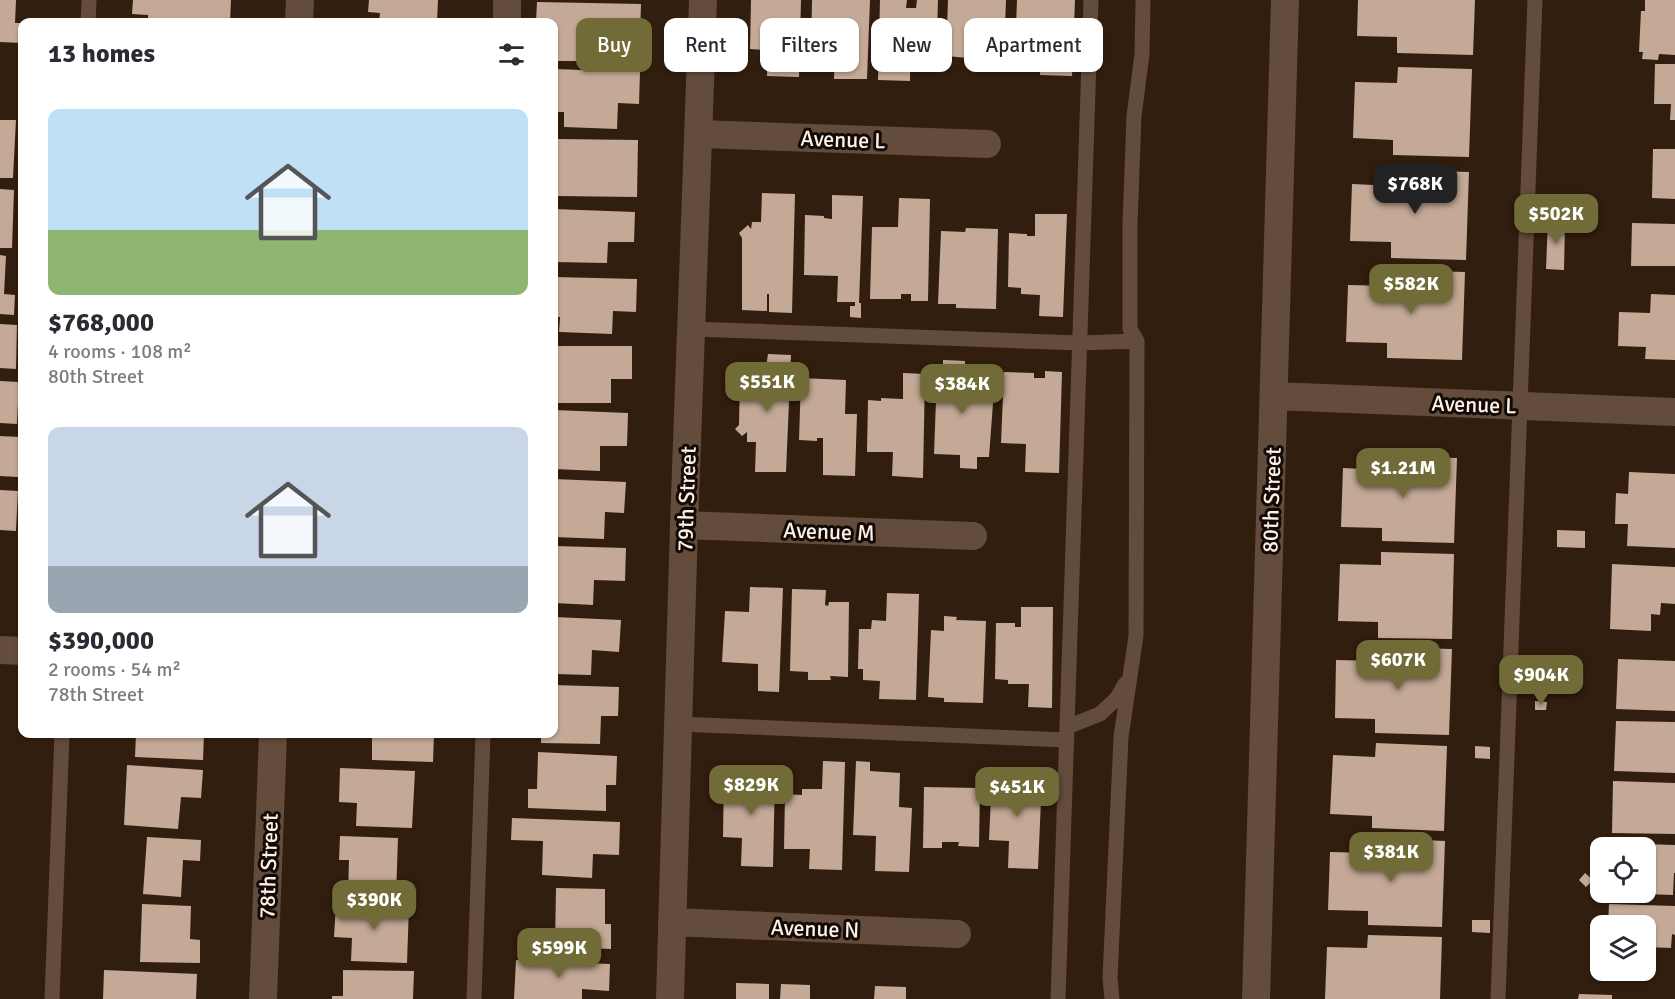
<!DOCTYPE html>
<meta charset="utf-8">
<style>
body{margin:0;font-family:Signika,sans-serif;background:#f7f7f7;color:#2b2b33;height:100vh;display:flex;flex-direction:column;font-size:22px;white-space:nowrap}
*{box-sizing:border-box;margin:0}
p{font-size:20px;color:#7c7c81}
.icon{flex:none;width:33px;height:33px;fill:none;stroke:currentColor;stroke-width:2;stroke-linecap:round;stroke-linejoin:round}
.map{position:relative;flex:1;overflow:hidden}
.sheet{position:absolute;left:18px;top:18px;width:540px;height:720px;display:flex;flex-direction:column;background:#fff;border-radius:12px;box-shadow:0 2px 4px #0004}
.sheet>*{flex:none}
.top-card{position:absolute;left:576px;top:18px;width:570px;height:54px;display:flex;gap:12px}
.fabs{position:absolute;left:1590px;top:837px;display:grid;gap:12px}
.fabs a{display:grid;place-items:center;width:66px;height:66px;border-radius:12px;background:#fff;box-shadow:0 2px 4px #0004;font-size:30px}
.price{position:absolute;translate:-50% -51px;padding:0 14px;border-radius:12px;background:#716c37;color:#fff;font-size:20px;line-height:39px;filter:drop-shadow(0 2px 3px #0008)}
.price::after{content:'';position:absolute;left:50%;top:36px;width:18px;height:14px;margin-left:-9px;background:inherit;clip-path:polygon(0 0,100% 0,50% 100%)}
.price.active{background:#222;color:#fff}
ul{padding:0;list-style:none}
li{display:grid;align-content:center;gap:12px;height:318px;padding:0 30px}
li span{display:grid;place-items:center;height:186px;border-radius:12px;color:#555}
li>.icon{margin-inline-start:auto}
span .icon{width:108px;height:108px;fill:#fffc;stroke-width:1}
li b{font-size:26px}
h2{display:flex;justify-content:space-between;align-items:center;height:72px;padding:0 30px;font-size:26px}
.tag{padding:0 21px;border-radius:12px;background:#fff;box-shadow:0 2px 4px #0004;font-size:21px;line-height:54px}
.tag.active{background:#716c37;color:#fff}
.map>svg:first-child{display:block}
</style>
<div class="map">
<svg width="1675" height="999" viewBox="0 0 1675 999">
<rect width="100%" height="100%" fill="#321e0e"/>
<path fill="#c4a996" d="M0,0H16L15,23H22V43L0,42Z
M133,0H231L230,22H148V15L132,14Z
M369,0H438L437,22H379L380,13L368,12Z
M751,0H801L799,77L767,76L768,48H764V50L750,49Z
M812,0H870L867,79H834L835,50H811Z
M880,0H907L906,8H916L917,0H938L936,70L910,69V81L878,80Z
M948,0H1006L1004,55H979V59L946,56Z
M1017,0H1075L1072,76L1040,75L1041,52H1031V55L1015,54Z
M1358,0H1475L1473,55L1397,53V37L1357,36Z
M1645,0H1675V55L1659,54L1658,60L1642,59L1643,52H1639L1641,11H1645Z
M537,2L641,4L640,35L612,34V50H602V59H582V61H554V22H536Z
M1655,64H1675V120H1670L1671,104H1654Z
M1398,67L1472,69L1469,157L1393,155V140L1353,138L1355,82L1397,83Z
M554,69L640,72L639,104L618,103L617,129L564,127V112H556V91H554Z
M0,120H16L13,178H0Z
M558,139L638,140L637,197L557,196Z
M1653,149H1675V199L1652,198Z
M1395,170L1469,172L1466,260L1391,258V242L1350,241L1352,184L1395,186Z
M0,189L14,190L12,248H0Z
M762,193L795,194L792,313L769,312V294H767V311L742,310V238L739,233L748,225L751,229L752,222H761Z
M832,195L863,196L859,303H861V318L850,317V306H855V302H837L838,276L804,275L805,215L824,216V218L832,219Z
M899,198L930,199L928,301H911V294H901V299H870L872,227H898Z
M554,209L635,212L634,242H608L607,263L554,262Z
M1035,214H1067L1063,317L1039,316L1040,295L1021,294V288L1008,287L1009,233L1027,234V236H1035Z
M1548,220L1565,221L1564,270L1546,269Z
M1632,223L1675,224V266H1631Z
M966,228L998,229L996,309L956,308V304H938L941,231L965,232Z
M0,255L6,256L4,294L15,295L14,315L0,314Z
M1391,270L1465,272L1462,360L1387,358V343L1346,342L1348,285L1391,286Z
M554,277L637,279L636,312L613,311L612,334L559,332L560,317H554Z
M1651,294L1675,295V360L1645,359L1646,347L1618,346L1619,312L1650,313Z
M0,324L17,325L16,369L0,368Z
M554,346H632V379H611V403H554Z
M768,354L791,355L786,472H755L756,442H747V432L742,436L735,429L739,425L740,373L765,374Z
M943,360L965,361V372L978,373V390H994L989,457H977V469L960,468V455L934,454L937,373H943Z
M1045,371L1062,372L1059,473L1025,472L1026,444L1001,443L1004,372L1034,373V378H1045Z
M903,373L925,374L923,478L892,476L893,452H867L868,400L881,401V398L903,399Z
M801,378L846,380L845,414H857L855,476L823,475V438H817V441L799,440Z
M0,381L19,382L17,424L0,423Z
M554,410L628,413L627,446H600V471L554,469Z
M0,436L20,437L18,477L0,476Z
M1384,456L1457,458L1454,543L1382,541V528L1341,527L1343,468L1384,470Z
M1629,472L1675,474V548L1627,546L1628,524H1615L1616,493L1628,494Z
M554,479L626,482L624,513L605,512L604,539L554,537Z
M0,490L18,491L16,531L0,530Z
M1557,530L1585,531V548L1557,547Z
M554,546L626,548L625,581L594,580L593,605L554,603Z
M1381,552L1454,554L1452,639L1378,638V622L1338,621L1340,564L1381,565Z
M1612,564L1675,567V604L1661,603L1660,615L1651,614V631L1610,629Z
M750,587L783,588L779,692L758,691V664L722,662L725,611L749,612Z
M792,589L826,590L825,605L828,606L829,602H849L848,677L830,676L831,680H808V672L790,671Z
M887,593L919,594L916,700L879,699L880,681L863,680V669H858L859,629H871L872,620L886,621Z
M1021,607H1053L1052,708L1028,707L1029,684H1008V680L995,679L996,623H1015V627H1021Z
M944,616L957,617L956,620L986,621L983,703L944,702V698L928,697L931,630L944,631Z
M554,617L621,620L619,652L592,650L591,675L554,674Z
M1378,647L1452,649L1449,735L1375,733V719L1335,718L1336,660L1377,661Z
M1618,659L1675,661V711L1616,709Z
M554,685L619,687L618,716H601L600,744L541,743V734H554Z
M1535,701L1547,702L1546,710H1535Z
M1616,721L1675,722V773L1614,771Z
M136,734H204L203,760L135,757Z
M372,734H434L433,762L372,760Z
M1376,743L1447,746L1444,831L1372,828V816L1330,814L1333,755L1375,757Z
M1475,746L1490,747V759L1475,758Z
M538,752L617,756L616,785H606V811L528,808V789H537Z
M823,761L845,762L842,870L809,869L810,849H784L785,794L802,795V789H822Z
M856,761L870,762V771L900,773L899,807L912,808L909,872L875,871L876,836L853,835Z
M127,765L203,770L201,798L181,797L178,829L124,825Z
M340,768L415,771L412,828L356,826L357,803L339,802Z
M724,773L775,774L773,867L741,866L742,838L723,837Z
M992,775L1042,777L1038,869L1008,868L1009,841L989,840Z
M1613,781L1675,783V834L1612,833Z
M924,787L980,788L979,847L958,846L959,842H942V848H923Z
M512,818L620,822L619,855L593,854L592,878L542,875L543,841L511,840Z
M340,836L398,838L396,896L348,894L349,860H339Z
M147,837L201,840L200,861L183,860L181,897L143,894Z
M1373,838L1445,841L1442,927L1368,925V911L1328,910L1330,852L1372,853Z
M1611,843L1675,845V873H1674L1673,895L1646,894V848H1611Z
M1585,873L1593,880L1586,887L1579,880Z
M556,888L605,889V924H611V949L555,947Z
M336,903L409,906L407,963L351,961L352,938L334,937Z
M142,904L191,906L190,939L200,940V963L140,962Z
M1609,904L1675,906V935L1672,934L1671,948L1646,947V926H1608Z
M1472,920H1490V933L1472,932Z
M1368,935L1442,937L1440,999H1325L1327,947L1367,948Z
M516,960L610,964L609,991L582,989V999H514Z
M104,970L197,974L196,999H103Z
M343,970L414,971L413,999H332V996H343Z
M736,983L769,984V999H736Z
M781,984L810,985V999H780Z
M875,986L906,987V999H874Z
M1579,994L1612,995V999H1578Z"/>
<g fill="none" stroke-linecap="round" stroke-linejoin="round">
<path stroke="#634c3b" stroke-width="15" d="M88,22L89,0
M692,329L1080,343L1137,341
M678,724L1067,740
M1067,727L1100,714L1117,698L1125,684
M52,999L62,734
M474,999L483,734
M1058,999L1091,0
M1112,999L1110,978L1121,737L1136,636L1137,341L1130,329V224L1134,116L1142,54L1143,0
M1498,999L1535,0"/>
<path stroke="#634c3b" stroke-width="28" d="M299,22L300,0
M507,22V0
M699,134L987,144
M1274,396L1675,412
M684,525L973,536
M0,650L22,651
M672,922L957,934
M263,999L273,734
M670,999L684,525L703,0
M1256,999L1285,0"/>
</g>
<g text-anchor="middle" stroke-width="6" stroke-linejoin="round" paint-order="stroke">
<g font-size="22" fill="#fdf2ea" stroke="#130a05">
<text transform="translate(843 139) rotate(2)" y="8">Avenue L</text>
<text transform="translate(1474 404) rotate(2)" y="8">Avenue L</text>
<text transform="translate(686 499) rotate(-88)" y="8">79th Street</text>
<text transform="translate(1271 500) rotate(-88)" y="8">80th Street</text>
<text transform="translate(829 531) rotate(2)" y="8">Avenue M</text>
<text transform="translate(268 866) rotate(-88)" y="8">78th Street</text>
<text transform="translate(815 928) rotate(2)" y="8">Avenue N</text>
</g>
</g>
</svg>
<div class="fabs">
<a><svg class="icon" aria-label="locate" viewBox="0 0 24 24"><circle cx="12" cy="12" r="6"/><path d="M12 2v4M12 18v4M2 12h4M18 12h4"/></svg></a>
<a><svg class="icon" aria-label="layers" viewBox="0 0 24 24"><path d="M12 4l9 5-9 5-9-5zM3 14l9 5 9-5"/></svg></a>
</div>
<b class="price active" style="left:1415px;top:215px">$768K</b>
<b class="price" style="left:1556px;top:245px">$502K</b>
<b class="price" style="left:1411px;top:315px">$582K</b>
<b class="price" style="left:767px;top:413px">$551K</b>
<b class="price" style="left:962px;top:415px">$384K</b>
<b class="price" style="left:1403px;top:499px">$1.21M</b>
<b class="price" style="left:1398px;top:691px">$607K</b>
<b class="price" style="left:1541px;top:706px">$904K</b>
<b class="price" style="left:751px;top:816px">$829K</b>
<b class="price" style="left:1017px;top:818px">$451K</b>
<b class="price" style="left:1391px;top:883px">$381K</b>
<b class="price" style="left:374px;top:931px">$390K</b>
<b class="price" style="left:559px;top:979px">$599K</b>
<div class="top-card">
<a class="tag active">Buy</a>
<a class="tag">Rent</a>
<a class="tag">Filters</a>
<a class="tag">New</a>
<a class="tag">Apartment</a>
</div>
<section class="sheet">
<h2>13 homes<svg class="icon" aria-label="filters" viewBox="0 0 24 24"><path d="M4 7h16M4 17h16"/><circle cx="9" cy="7" r="2"/><circle cx="15" cy="17" r="2"/></svg></h2>
<ul>
<li><span style="background:linear-gradient(#bfe0f5 65%,#8fb573 0)"><svg class="icon" aria-label="home" viewBox="0 0 24 24"><path d="M3 11l9-7 9 7M6 9v11h12V9"/></svg></span><div><b>$768,000</b><p>4 rooms · 108 m²</p><p>80th Street</p></div></li>
<li><span style="background:linear-gradient(#c9d6e8 75%,#9aa5b1 0)"><svg class="icon" aria-label="home" viewBox="0 0 24 24"><path d="M3 11l9-7 9 7M6 9v11h12V9"/></svg></span><div><b>$390,000</b><p>2 rooms · 54 m²</p><p>78th Street</p></div></li>
</ul>
</section>
</div>
